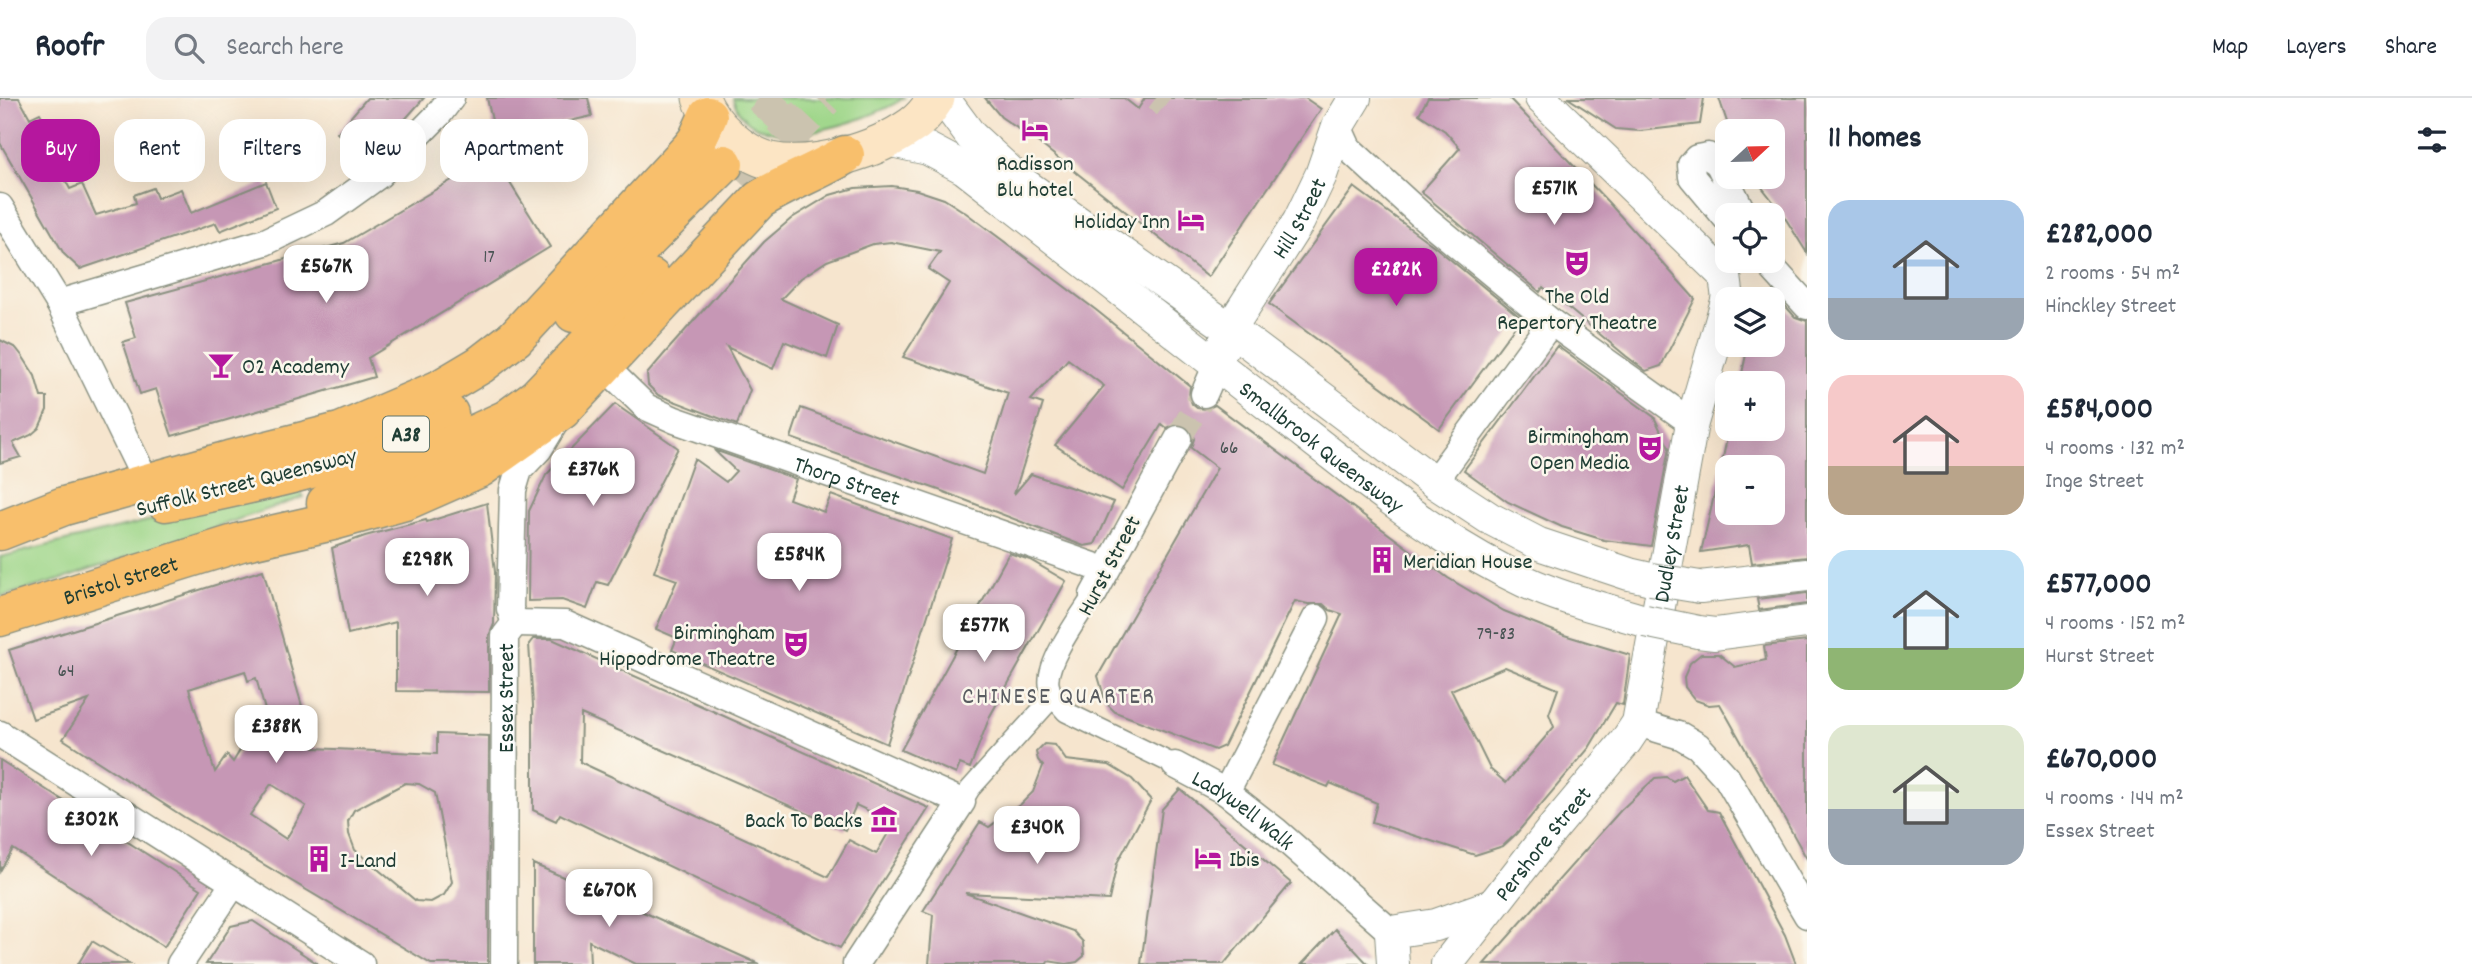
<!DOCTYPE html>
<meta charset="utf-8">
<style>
body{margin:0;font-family:Dekko,sans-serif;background:#f2f2f3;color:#1f2937;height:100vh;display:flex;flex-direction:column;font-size:26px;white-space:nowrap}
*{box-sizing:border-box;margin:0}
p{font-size:23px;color:#747a83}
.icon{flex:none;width:38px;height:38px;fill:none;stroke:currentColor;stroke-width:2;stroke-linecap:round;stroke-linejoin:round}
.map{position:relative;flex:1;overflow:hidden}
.side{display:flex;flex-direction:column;background:#fff;width:665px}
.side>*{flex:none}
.guide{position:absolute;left:21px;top:21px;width:665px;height:63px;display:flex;gap:14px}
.needle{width:46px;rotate:68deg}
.buttons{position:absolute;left:1715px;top:21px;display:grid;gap:14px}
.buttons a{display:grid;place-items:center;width:70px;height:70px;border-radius:14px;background:#fff;box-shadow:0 7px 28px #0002;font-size:35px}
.price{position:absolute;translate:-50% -60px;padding:0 16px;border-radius:14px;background:#fff;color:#222;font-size:23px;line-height:46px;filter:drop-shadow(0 2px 4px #0008)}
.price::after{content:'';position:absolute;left:50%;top:42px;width:21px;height:16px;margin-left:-10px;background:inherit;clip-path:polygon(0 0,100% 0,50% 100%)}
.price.on{background:#b5179e;color:#fff}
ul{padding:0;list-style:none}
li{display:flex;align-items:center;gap:21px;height:175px;padding:0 21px}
li span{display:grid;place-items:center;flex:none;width:196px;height:140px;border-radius:21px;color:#555}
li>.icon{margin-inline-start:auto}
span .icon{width:84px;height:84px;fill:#fffc;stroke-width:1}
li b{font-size:30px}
h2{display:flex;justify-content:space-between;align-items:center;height:84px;padding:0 21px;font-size:30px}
.chip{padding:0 24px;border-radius:21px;background:#fff;box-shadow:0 7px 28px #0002;font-size:24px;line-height:63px}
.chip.on{background:#b5179e;color:#fff}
header{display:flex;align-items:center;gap:42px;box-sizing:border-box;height:98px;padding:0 35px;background:#fff;border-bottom:2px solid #e0e1e3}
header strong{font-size:33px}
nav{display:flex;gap:38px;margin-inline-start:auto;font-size:24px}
.search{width:490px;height:63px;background:#f2f2f3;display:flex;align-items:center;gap:18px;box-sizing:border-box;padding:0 24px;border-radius:21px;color:#747a83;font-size:26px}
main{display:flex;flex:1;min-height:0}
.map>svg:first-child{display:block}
</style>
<header>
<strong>Roofr</strong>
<div class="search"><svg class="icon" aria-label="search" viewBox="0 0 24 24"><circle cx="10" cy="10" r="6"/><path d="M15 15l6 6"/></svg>Search here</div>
<nav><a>Map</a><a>Layers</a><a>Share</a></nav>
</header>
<main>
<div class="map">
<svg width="1807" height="866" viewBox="0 0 1807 866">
<rect width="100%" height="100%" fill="#fbf7ec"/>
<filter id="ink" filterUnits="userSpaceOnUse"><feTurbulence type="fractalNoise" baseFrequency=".0143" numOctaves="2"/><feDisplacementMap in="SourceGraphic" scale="14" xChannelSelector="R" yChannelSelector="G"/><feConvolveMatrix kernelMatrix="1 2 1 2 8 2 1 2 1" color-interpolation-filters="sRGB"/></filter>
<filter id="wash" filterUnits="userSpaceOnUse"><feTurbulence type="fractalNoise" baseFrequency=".00686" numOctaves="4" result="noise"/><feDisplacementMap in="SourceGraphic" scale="28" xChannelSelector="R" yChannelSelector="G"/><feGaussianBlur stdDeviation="1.57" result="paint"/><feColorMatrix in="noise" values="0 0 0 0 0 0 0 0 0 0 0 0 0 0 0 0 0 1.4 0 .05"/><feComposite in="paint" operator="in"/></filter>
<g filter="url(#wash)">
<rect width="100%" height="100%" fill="#f6e5ce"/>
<path fill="#9cd587" stroke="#5e895e" stroke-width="2" d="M733,0H904C868,24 749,65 733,0Z
M300,393L304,399L63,481L0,499V459L213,407Z"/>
<g id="blocks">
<path fill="#c697b5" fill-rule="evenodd" d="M0,0H19L30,20L40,15L51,35L42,39L70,91L82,86L96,117L136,105L134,97L153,90L157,100L181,91L191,115L266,84L276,110L220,133L216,125L80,171L64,156L0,45Z
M367,0H424L369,62L337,35Z
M487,0H588L592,18L496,40Z
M985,0H1124L1138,11L1145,0H1305L1321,11L1208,179L1039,45L1001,19Z
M1428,0H1509L1608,104L1695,201L1661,268L1646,273L1626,258L1543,189L1540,194L1421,94L1460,50L1445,33L1419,16Z
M1568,0H1704L1700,26L1640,33L1616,31Z
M1719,0H1807V155L1782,115L1754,79H1773V33H1730Z
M493,58L550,149L368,260L374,279L172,338L156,291L140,296L123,244L136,240L125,205L344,145Z
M892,88L917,92L944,101L966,115L1096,212L1190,288L1189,298L1192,306L1197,310L1206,311L1215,307L1448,480L1504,513L1564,537L1630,557L1623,607L1616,605L1589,650L1516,736L1503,748L1475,757L1372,724L1377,705L1330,685L1328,689L1272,667L1342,516L1330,512L1323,506H1308L1295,503L1224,648L1215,652L1115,614L1106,605L1098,578L1217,370L1191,350L1194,341L1192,333L1186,328L1178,325L1167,330L1162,326L1122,392L1055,347L1104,288L1068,261L1031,302L1043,306L1014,396L1031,376L1114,404L1095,446L1084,448L1076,445L939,392L791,340L801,310L983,376L1008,295L903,259L949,185L928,171L940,154L891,144L873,146L827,163L801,180L781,201L838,227L827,260L784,243L773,271L727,249L750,292L737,327L658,297L648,287L647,276L665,255L764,144L792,120L830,97L855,90ZM1505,569L1558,591L1549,616L1554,629L1506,685L1490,671L1451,592Z
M1354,89L1434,148L1521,220L1439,331L1269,206Z
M1773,194L1795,219L1807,223V459L1752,465L1749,447L1701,454L1720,372L1727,373V415H1773V369H1721L1729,331H1773V285H1740L1748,247H1773Z
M0,242L16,250L23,259L35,278L41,299H47V312L39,330L31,337L13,345L21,359L0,365Z
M1557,248L1654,319L1669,350L1651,448L1604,442L1562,429L1508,404L1464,372Z
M615,306L678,350L608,487L597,484L587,511L562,502L528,503L529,413L546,377Z
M714,352L796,381L789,401L824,414L831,397L952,441L887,646L672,552L677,540L656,531L677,482L654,474L694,361L726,384L736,373Z
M487,405L495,474L494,526L489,538V594L396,593V524L348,536L332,450L365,438L426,422L427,424Z
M1009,455L1030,462L1066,483L990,618L970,670L960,666L956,676L901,652Z
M263,472L314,650L437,656V636L489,638L488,866H431L184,719L63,641L89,602L33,621L9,552ZM245,573L248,583L256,580L276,651L247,641L233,664L227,657L215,674L189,591ZM405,685L419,686L435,695L452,784L444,797L431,804L416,803L355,752L349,736L348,723L354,712ZM271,686L306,708L286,741L250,717Z
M1807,495V506L1759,512L1757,501Z
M533,541H552L929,710L840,850L560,716L556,723L533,712V607L529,546ZM581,616L845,732L856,707L894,725L876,756L849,742L828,779L580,664Z
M1807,543V761L1720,606L1709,607L1695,602L1685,589L1684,579L1690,565L1701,556H1719L1735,569L1766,562L1764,548Z
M1044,646L1055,647L1066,662L1109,667L1132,681L1151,702L1117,765L1109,802L965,795L1073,833L1083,844L1084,858L1077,864L1067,866L1048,863L1047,866H929L933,817L923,813L980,724L989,729L1021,706L1033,694L1043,668L1038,662L1036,654Z
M0,662L201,791L164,849L13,751L0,773Z
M1684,677L1708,712L1719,714L1785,837L1796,866H1484L1621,712L1655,680L1666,679L1673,683Z
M1180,691L1291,785L1224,866H1141L1162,711Z
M533,766L621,804L759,866H636L589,843L590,866H533Z
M253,823L318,866H206L231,828Z
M1335,831L1368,866H1302Z
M92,843L130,866H78Z"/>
</g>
</g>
<g filter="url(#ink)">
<use href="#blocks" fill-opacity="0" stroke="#8a9181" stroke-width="2"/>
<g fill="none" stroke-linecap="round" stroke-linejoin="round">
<path stroke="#cbc3af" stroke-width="26" stroke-dasharray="26 13" stroke-linecap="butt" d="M1156,0L1165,7
M1178,341L1204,296"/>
<path stroke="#cbc3af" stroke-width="38" stroke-dasharray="38 19" stroke-linecap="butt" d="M724,66L785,0
M742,86L824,0"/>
<defs>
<path id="pedestrian" d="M1093,497C1080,518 1046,563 1049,586C1051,598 1058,605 1066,614L1175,667
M962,704L970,691L1053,599"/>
<g id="minor">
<path d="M1338,28L1348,50L1420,116L1551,224L1692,325"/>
<path d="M0,109L59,205L147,385"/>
<path d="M1727,121L1692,79L1691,67L1697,60L1708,58L1718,65L1744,117"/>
<path d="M1766,163L1807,208"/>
<path d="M59,205L265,144L326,115L379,77L438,17L451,0"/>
<path id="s1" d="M604,268L646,309L675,322L1105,472"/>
<path d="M1204,296L1217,266"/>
<path d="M1434,384L1551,224"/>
<path d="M1093,497L1178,341"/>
<path d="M515,525L565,526L962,704L856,866"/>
<path d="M515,525L510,511L513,392L519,372L539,351L556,323"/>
<path d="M1638,625L1681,638L1698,648L1727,680L1807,817"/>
<path d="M0,636L361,866"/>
<path id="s2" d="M1175,667L1226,694L1276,733L1391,834"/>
<path d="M1226,694L1316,520"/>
<path d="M180,866L234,785"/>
<path id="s3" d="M504,866L505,538L515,525"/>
</g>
<g id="tertiary">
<path d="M943,0L971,38L1021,84L1240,238L1434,384L1489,420L1539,446L1629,476L1651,481"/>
<path d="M1541,0L1725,178L1728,201"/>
<path id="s4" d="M887,42L928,51L964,70L1353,373C1407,414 1462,454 1524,483C1562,501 1605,511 1645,523"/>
<path id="s5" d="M1223,249L1230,231L1299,123L1321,77L1338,28L1355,0"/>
<path d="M1700,489L1807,477"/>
<path d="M1698,534L1715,536L1807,524"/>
<path d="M1393,866L1391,834L1436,827L1492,807"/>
<path id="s6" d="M1447,866L1550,734L1626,643L1638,625L1692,325L1727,203"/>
</g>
<path id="secondary" d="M701,0C711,27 742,56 771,63C813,72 877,52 911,28C922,21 929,11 936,0"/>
<g id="trunk">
<path d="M574,215L724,66"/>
<path d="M166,404C262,384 363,365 449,316"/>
<path d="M326,405L507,321L537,299L651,180"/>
<path d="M0,433L64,408L229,362L340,334L438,292L480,267L515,240L689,52L697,42L708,18"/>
<path id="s7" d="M0,519L241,444L333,423L405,403L480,370L562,312L759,102C787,84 817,74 845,57"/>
</g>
</defs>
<use href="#pedestrian" stroke="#8a9181" stroke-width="22"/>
<use href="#minor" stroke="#8a9181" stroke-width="29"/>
<use href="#tertiary" stroke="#8a9181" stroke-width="34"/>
<use href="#secondary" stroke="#8a9181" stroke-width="39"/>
<use href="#trunk" stroke="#8a9181" stroke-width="41"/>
<use href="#pedestrian" stroke="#fff" stroke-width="19"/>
<use href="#minor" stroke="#fff" stroke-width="26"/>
<use href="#tertiary" stroke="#fff" stroke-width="32"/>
<use href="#secondary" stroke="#fce5c4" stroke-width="37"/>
<use href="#trunk" stroke="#f8bf6c" stroke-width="38"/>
<defs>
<path id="tertiary-bridge" d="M1651,481L1700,489
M1645,523L1698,534"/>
</defs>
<use href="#tertiary-bridge" stroke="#8a9181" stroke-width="34" stroke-linecap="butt"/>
<use href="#tertiary-bridge" stroke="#fff" stroke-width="32"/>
</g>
</g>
<defs>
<symbol id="hotel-bare" viewBox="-9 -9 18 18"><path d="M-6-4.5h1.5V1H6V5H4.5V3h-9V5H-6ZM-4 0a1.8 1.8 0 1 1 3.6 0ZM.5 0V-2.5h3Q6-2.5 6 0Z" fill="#b5179e" stroke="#fbf7ec" stroke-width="2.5" paint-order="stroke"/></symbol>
<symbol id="theatre-bare" viewBox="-9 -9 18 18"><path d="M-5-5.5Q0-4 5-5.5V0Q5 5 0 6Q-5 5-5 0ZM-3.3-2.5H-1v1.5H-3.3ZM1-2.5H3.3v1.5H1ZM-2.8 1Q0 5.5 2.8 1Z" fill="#b5179e" stroke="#fbf7ec" stroke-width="2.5" paint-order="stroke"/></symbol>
<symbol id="bar-bare" viewBox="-9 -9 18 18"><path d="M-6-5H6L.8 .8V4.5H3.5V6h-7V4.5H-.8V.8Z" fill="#b5179e" stroke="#fbf7ec" stroke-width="2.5" paint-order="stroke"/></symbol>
<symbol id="building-bare" viewBox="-9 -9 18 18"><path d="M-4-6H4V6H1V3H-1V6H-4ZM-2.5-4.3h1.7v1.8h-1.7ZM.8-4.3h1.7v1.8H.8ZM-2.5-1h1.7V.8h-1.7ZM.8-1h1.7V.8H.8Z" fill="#b5179e" stroke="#fbf7ec" stroke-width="2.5" paint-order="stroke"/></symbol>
<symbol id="museum-bare" viewBox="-9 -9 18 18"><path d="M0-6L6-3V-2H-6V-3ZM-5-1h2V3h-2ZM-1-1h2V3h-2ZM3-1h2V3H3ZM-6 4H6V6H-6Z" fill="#b5179e" stroke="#fbf7ec" stroke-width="2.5" paint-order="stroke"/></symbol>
</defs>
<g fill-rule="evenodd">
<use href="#hotel-bare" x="1016" y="13" width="38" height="38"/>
<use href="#hotel-bare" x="1172" y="103" width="38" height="38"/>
<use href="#theatre-bare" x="1558" y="146" width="38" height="38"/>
<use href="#bar-bare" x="202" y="248" width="38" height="38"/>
<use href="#theatre-bare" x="1631" y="331" width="38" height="38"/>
<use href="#building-bare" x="1363" y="443" width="38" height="38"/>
<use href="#theatre-bare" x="777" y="527" width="38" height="38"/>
<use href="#museum-bare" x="865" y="702" width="38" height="38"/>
<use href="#hotel-bare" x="1189" y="741" width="38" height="38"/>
<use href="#building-bare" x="300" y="742" width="38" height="38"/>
</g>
<g text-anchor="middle" stroke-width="5" stroke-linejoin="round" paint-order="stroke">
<g font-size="19" fill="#495454">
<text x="489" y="164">17</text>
<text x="1229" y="355">66</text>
<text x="1496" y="541">79-83</text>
<text x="66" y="578">64</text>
</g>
<rect fill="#fbf7ec" stroke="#61756b" stroke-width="2" x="383" y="318.5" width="46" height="35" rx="5"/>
<g font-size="21" font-weight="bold" fill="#1f3d34">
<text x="406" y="343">A38</text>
</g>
<g font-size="23" fill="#1f3d34" stroke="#fbf7ec" text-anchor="end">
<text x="1035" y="72" text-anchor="middle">Radisson<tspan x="1035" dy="26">Blu hotel</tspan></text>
<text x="1170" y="130">Holiday Inn</text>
<text x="1577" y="205" text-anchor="middle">The Old<tspan x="1577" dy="26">Repertory Theatre</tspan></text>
<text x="242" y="275" text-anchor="start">O2 Academy</text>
<text x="1629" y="345">Birmingham<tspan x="1629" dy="26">Open Media</tspan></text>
<text x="1403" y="470" text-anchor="start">Meridian House</text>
<text x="775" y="541">Birmingham<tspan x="775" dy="26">Hippodrome Theatre</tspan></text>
<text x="863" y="729">Back To Backs</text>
<text x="1229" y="768" text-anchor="start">Ibis</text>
<text x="340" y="769" text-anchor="start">I-Land</text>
</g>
<g font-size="23" fill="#1f3d34" stroke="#fbf7ec">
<text dy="8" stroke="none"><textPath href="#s5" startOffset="150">Hill Street</textPath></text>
<text dy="8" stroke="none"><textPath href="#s4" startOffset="536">Smallbrook Queensway</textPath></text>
<text dy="8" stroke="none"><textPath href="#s1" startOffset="273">Thorp Street</textPath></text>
<text transform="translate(246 383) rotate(-14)" y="8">Suffolk Street Queensway</text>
<text dy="8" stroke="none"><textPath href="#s6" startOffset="490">Dudley Street</textPath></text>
<text transform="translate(1108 467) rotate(-62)" y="8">Hurst Street</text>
<text dy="8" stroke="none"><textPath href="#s7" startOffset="126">Bristol Street</textPath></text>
<text dy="8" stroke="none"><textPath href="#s3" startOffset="266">Essex Street</textPath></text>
<text dy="8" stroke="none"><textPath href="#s2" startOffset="82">Ladywell Walk</textPath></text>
<text dy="8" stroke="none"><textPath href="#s6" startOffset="154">Pershore Street</textPath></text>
</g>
<g font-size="24" letter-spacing="2" fill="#595c61" stroke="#fbf7ec">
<text x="1059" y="605">CHINESE QUARTER</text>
</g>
</g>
</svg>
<div class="buttons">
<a><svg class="needle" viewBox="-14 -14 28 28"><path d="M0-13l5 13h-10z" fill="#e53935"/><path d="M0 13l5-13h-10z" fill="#747a83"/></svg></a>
<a><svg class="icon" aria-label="locate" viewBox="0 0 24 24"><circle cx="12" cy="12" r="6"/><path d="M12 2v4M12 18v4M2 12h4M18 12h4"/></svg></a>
<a><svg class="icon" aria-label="layers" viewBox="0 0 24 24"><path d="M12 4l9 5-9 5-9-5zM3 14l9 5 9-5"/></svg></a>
<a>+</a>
<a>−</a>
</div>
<b class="price" style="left:1554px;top:129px">£571K</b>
<b class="price" style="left:326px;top:207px">£567K</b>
<b class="price on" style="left:1396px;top:210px">£282K</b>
<b class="price" style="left:593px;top:410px">£376K</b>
<b class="price" style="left:799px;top:495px">£584K</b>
<b class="price" style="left:427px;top:500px">£298K</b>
<b class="price" style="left:984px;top:566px">£577K</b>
<b class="price" style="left:276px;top:667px">£388K</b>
<b class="price" style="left:91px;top:760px">£302K</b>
<b class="price" style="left:1037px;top:768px">£340K</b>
<b class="price" style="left:609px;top:831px">£670K</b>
<div class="guide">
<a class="chip on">Buy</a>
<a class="chip">Rent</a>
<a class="chip">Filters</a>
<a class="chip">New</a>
<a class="chip">Apartment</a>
</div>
</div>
<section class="side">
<h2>11 homes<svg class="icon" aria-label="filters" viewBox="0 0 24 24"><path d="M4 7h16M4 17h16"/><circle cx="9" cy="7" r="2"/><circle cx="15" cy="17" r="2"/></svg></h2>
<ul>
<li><span style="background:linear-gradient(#a9c7e8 70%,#9aa5b1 0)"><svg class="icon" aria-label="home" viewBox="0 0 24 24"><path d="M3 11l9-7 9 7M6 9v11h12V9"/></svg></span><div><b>£282,000</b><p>2 rooms · 54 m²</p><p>Hinckley Street</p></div></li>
<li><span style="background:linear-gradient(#f6c9c9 65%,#b9a48a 0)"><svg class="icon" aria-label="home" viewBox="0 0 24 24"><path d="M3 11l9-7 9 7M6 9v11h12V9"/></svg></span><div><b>£584,000</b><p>4 rooms · 132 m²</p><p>Inge Street</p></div></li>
<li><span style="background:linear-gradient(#bfe0f5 70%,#8fb573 0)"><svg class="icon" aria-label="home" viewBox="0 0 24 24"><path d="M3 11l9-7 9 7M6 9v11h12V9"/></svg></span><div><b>£577,000</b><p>4 rooms · 152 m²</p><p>Hurst Street</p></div></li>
<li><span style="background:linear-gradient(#dfe7d0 60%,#9aa5b1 0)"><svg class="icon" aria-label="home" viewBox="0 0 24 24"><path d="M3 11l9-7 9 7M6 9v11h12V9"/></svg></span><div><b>£670,000</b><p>4 rooms · 144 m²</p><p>Essex Street</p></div></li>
</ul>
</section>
</main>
